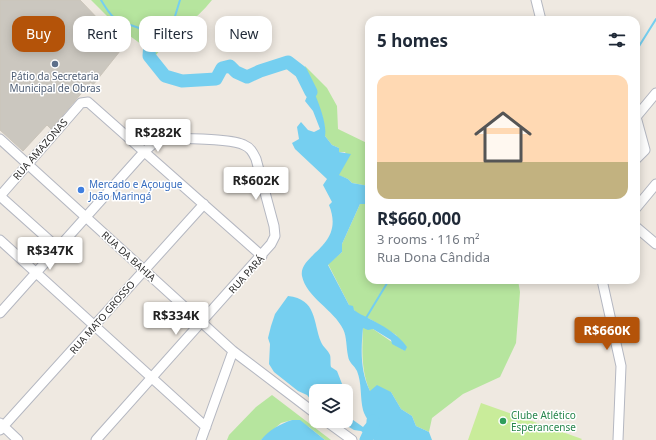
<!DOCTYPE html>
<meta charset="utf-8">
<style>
body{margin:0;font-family:"Noto Sans",sans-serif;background:#f2f2f3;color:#1f2937;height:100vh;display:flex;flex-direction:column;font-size:15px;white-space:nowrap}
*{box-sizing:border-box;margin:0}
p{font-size:13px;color:#747a83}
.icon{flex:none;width:22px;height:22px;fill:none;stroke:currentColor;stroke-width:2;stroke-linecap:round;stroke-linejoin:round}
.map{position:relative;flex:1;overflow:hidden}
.sheet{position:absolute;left:365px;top:16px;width:275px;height:268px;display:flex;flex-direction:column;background:#fff;border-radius:12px;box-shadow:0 2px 10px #0003}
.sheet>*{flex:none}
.guide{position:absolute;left:12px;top:16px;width:293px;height:36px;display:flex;gap:8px}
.controls{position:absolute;left:309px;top:384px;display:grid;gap:8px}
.controls a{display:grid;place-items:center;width:44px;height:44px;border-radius:8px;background:#fff;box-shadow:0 2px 10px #0003;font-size:20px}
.price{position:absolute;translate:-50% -34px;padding:0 9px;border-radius:4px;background:#fff;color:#222;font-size:13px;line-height:26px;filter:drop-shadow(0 1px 2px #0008)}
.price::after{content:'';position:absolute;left:50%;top:24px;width:12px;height:9px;margin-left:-6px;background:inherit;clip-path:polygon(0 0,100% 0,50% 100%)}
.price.selected{background:#b45309;color:#fff}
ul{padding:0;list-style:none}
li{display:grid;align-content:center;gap:8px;height:212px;padding:0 12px}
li+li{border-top:1px solid #e0e1e3}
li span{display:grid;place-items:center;height:124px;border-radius:12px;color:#555}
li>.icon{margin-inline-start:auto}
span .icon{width:72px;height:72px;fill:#fffc;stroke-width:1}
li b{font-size:17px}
h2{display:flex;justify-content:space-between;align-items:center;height:48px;padding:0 12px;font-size:17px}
.tag{padding:0 14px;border-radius:12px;background:#fff;box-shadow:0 2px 10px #0003;font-size:14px;line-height:36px}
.tag.selected{background:#b45309;color:#fff}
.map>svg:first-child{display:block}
</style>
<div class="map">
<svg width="656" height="440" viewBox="0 0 656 440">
<rect width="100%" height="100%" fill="#efe9e1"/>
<path fill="#b6e59e" d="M91,0H212C196,21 172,34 156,55L119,28Z
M305,66L327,88L337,106L338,129L369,144V186L352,183L348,179L338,175L348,158L345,152H339V148L332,145L325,136C326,110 307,90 305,66Z
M360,204H369V280H518L520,292L516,343L500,377L463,394L432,418L429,432L416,426L412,416L401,409L391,392L370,391C361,371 362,349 363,328L373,329L405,351L396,335L370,319L359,315L349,305L328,264L342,252V244Z
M272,395L331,440H325L309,427L292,420L281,423L261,440H227L229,435L256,407Z"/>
<path fill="#c9ec9a" d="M481,403L582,439L581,440H468Z"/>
<path fill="#75cff0" d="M306,75C313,89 328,121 325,136L332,145L339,148V152L351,154L339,175L348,179L352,183L369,186V204H360L342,244V252L328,265L349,305L353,306L354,310C359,314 363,315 368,318C382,325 398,334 407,347L405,351L392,344L391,340L373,329L368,330L363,328C361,349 360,371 370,391L377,385L391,392L401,409L412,416L416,426L429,432L432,440H374L361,431L354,430L339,421H346V415L363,427L368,421C367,418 364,414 363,410C360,398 362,383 357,371C354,365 349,363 348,356C346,347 347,337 343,329C334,310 306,297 302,276C298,254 346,247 329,205L332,202L323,185L327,179L295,149L292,143L299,139L297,127L301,122L308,130L314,132L320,129L313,111L305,101L308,94L302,81Z
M288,296C317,299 313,322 321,342C323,347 328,350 330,355C331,358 330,364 331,367L337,371L344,389V391H316V403L313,402L307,395L298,391L274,372L269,364L270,344L268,338L271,326L275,314Z
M292,420H300L325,440H261C269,430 280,424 292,420Z"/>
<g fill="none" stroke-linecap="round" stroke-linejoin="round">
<path stroke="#75cff0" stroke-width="2" d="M101,0C114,22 116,20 139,28L150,43L172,26L180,0
M636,51L656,19
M366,318L389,280"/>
<path stroke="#75cff0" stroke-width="13" d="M150,43L149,56L165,76L182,81L216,79L222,68L230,66L236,72L247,77L260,71L288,62L301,72L311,92
M366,440L373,425V421"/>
</g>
<path fill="#cbc7bf" stroke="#cbc5ba" d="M0,0H80L124,46L93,85L91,82L51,129L47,125L23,151L0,130Z"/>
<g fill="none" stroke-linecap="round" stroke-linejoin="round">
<defs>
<path id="minor" d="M536,0L541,20
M0,139L233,351L316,414
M636,159L645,150L636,117L656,93
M0,196L81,103L88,102L262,256
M0,196L58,248
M636,208L656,184
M636,227L656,244
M0,240L206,427
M602,280L621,366L618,440
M0,313L144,152L154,143L165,138C182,139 232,138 244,145C251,148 253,153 256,159L274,226L275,236L271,244L96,440
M326,421L352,440
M0,423L18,440
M0,430L204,204
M201,440L233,351"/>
</defs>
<use href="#minor" stroke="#b4b7c1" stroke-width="11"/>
<use href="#minor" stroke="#fff" stroke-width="9"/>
</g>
<circle fill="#5c6f8a" stroke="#fff" stroke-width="1.5" cx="55" cy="64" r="4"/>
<circle fill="#3f7fe0" stroke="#fff" stroke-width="1.5" cx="81" cy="190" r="4"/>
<circle fill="#2e9e5b" stroke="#fff" stroke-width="1.5" cx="503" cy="421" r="4"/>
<g text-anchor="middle" stroke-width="3" stroke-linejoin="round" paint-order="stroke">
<g font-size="10" fill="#4e5e75" stroke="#fff">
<text x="55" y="80">Pátio da Secretaria<tspan x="55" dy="12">Municipal de Obras</tspan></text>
</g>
<g font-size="10" fill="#2e2e2e" stroke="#fff">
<text transform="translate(40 149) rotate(-49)" y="4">RUA AMAZONAS</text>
<text transform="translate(129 256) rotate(42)" y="4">RUA DA BAHIA</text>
<text transform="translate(246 274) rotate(-48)" y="4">RUA PARÁ</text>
<text transform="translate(102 317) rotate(-49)" y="4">RUA MATO GROSSO</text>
</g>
<g font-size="10" fill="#366cbe" stroke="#fff" text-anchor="start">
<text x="89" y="188">Mercado e Açougue<tspan x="89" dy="12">João Maringá</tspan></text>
</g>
<g font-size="10" fill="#27864d" stroke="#fff" text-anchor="start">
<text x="511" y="419">Clube Atlético<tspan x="511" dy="12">Esperancense</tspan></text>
</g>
</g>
</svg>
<div class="controls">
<a><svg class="icon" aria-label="layers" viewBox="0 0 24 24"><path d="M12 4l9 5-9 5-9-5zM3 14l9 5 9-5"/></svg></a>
</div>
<b class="price" style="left:158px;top:153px">R$282K</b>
<b class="price" style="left:256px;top:201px">R$602K</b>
<b class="price" style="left:50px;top:271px">R$347K</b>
<b class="price" style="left:176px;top:336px">R$334K</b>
<b class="price selected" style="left:607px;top:351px">R$660K</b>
<div class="guide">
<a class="tag selected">Buy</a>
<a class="tag">Rent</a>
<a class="tag">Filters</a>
<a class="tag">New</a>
</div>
<section class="sheet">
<h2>5 homes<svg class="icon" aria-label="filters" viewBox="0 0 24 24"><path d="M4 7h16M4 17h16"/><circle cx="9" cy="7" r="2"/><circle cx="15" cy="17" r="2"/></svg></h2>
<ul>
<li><span style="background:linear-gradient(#ffd9b3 70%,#c2b280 0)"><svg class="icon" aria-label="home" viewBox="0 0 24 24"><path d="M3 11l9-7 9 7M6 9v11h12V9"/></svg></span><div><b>R$660,000</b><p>3 rooms · 116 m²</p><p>Rua Dona Cândida</p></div></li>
</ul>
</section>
</div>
